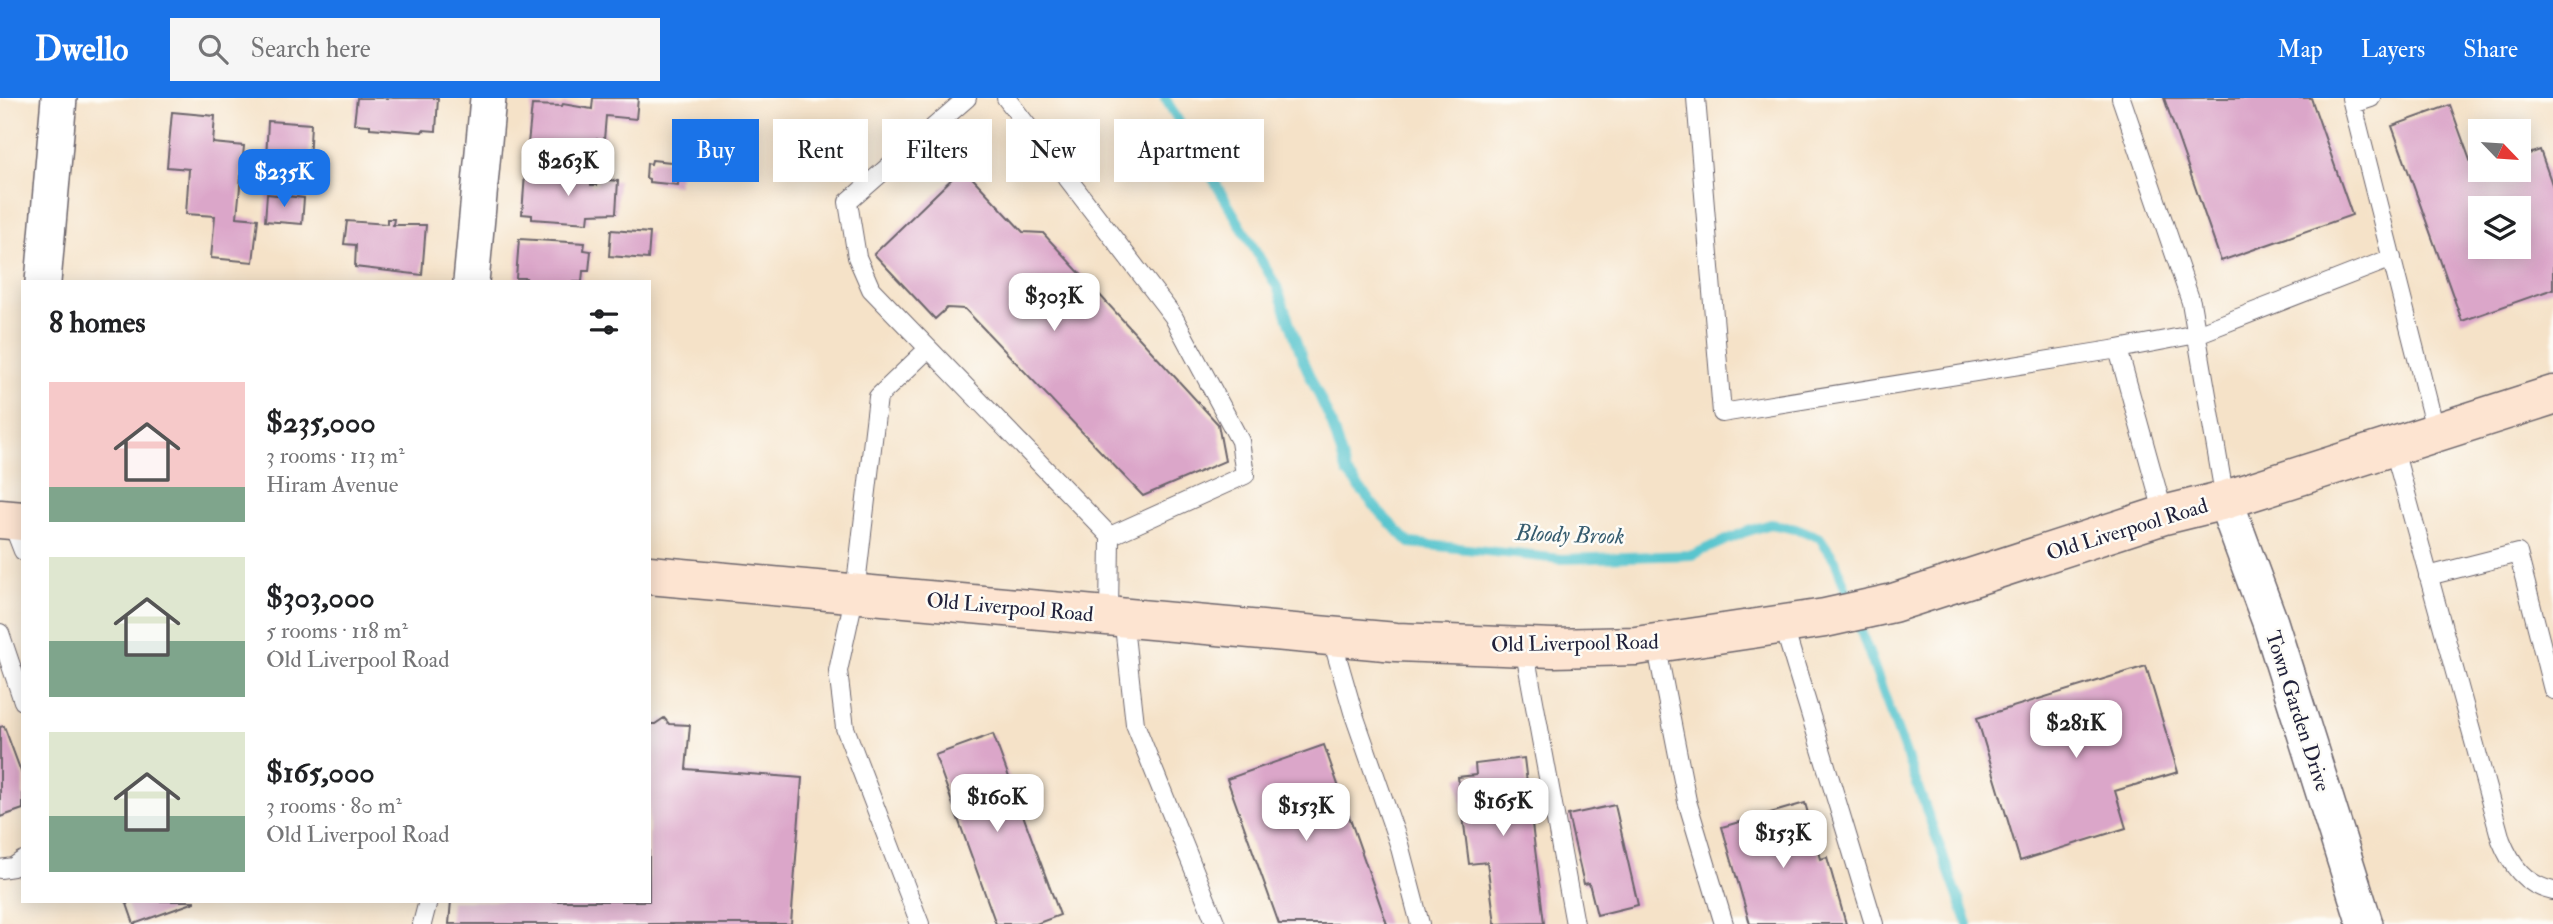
<!DOCTYPE html>
<meta charset="utf-8">
<style>
body{margin:0;font-family:"IM FELL Double Pica",serif;background:#f6f6f6;color:#202124;height:100vh;display:flex;flex-direction:column;font-size:26px;white-space:nowrap}
*{box-sizing:border-box;margin:0}
p{font-size:23px;color:#757577}
.icon{flex:none;width:38px;height:38px;fill:none;stroke:currentColor;stroke-width:2;stroke-linecap:round;stroke-linejoin:round}
.map{position:relative;flex:1;overflow:hidden}
.side{position:absolute;left:21px;top:182px;width:630px;height:623px;display:flex;flex-direction:column;background:#fff;border-radius:0px;box-shadow:0 4px 18px #0003}
.side>*{flex:none}
.banner{position:absolute;left:672px;top:21px;width:665px;height:63px;display:flex;gap:14px}
.needle{width:46px;rotate:115deg}
.tools{position:absolute;left:2468px;top:21px;display:grid;gap:14px}
.tools a{display:grid;place-items:center;width:63px;height:63px;border-radius:0px;background:#fff;box-shadow:0 4px 18px #0003;font-size:35px}
.price{position:absolute;translate:-50% -60px;padding:0 16px;border-radius:14px;background:#fff;color:#222;font-size:23px;line-height:46px;filter:drop-shadow(0 2px 4px #0008)}
.price::after{content:'';position:absolute;left:50%;top:42px;width:21px;height:16px;margin-left:-10px;background:inherit;clip-path:polygon(0 0,100% 0,50% 100%)}
.price.active{background:#1a73e8;color:#fff}
ul{padding:0;list-style:none}
li{display:flex;align-items:center;gap:21px;height:175px;padding:0 28px}
li span{display:grid;place-items:center;flex:none;width:196px;height:140px;border-radius:0px;color:#555}
li>.icon{margin-inline-start:auto}
span .icon{width:84px;height:84px;fill:#fffc;stroke-width:1}
li b{font-size:30px}
h2{display:flex;justify-content:space-between;align-items:center;height:84px;padding:0 28px;font-size:30px}
.tag{padding:0 24px;border-radius:0px;background:#fff;box-shadow:0 4px 18px #0003;font-size:24px;line-height:63px}
.tag.active{background:#1a73e8;color:#fff}
header{display:flex;align-items:center;gap:42px;box-sizing:border-box;height:98px;padding:0 35px;background:#1a73e8;color:#fff}
header strong{font-size:33px}
nav{display:flex;gap:38px;margin-inline-start:auto;font-size:24px}
.search{width:490px;height:63px;background:#f6f6f6;display:flex;align-items:center;gap:18px;box-sizing:border-box;padding:0 24px;border-radius:0px;color:#757577;font-size:26px}
.map>svg:first-child{display:block}
</style>
<header>
<strong>Dwello</strong>
<div class="search"><svg class="icon" aria-label="search" viewBox="0 0 24 24"><circle cx="10" cy="10" r="6"/><path d="M15 15l6 6"/></svg>Search here</div>
<nav><a>Map</a><a>Layers</a><a>Share</a></nav>
</header>
<div class="map">
<svg width="2553" height="826" viewBox="0 0 2553 826">
<rect width="100%" height="100%" fill="#fdfcf7"/>
<filter id="ink" filterUnits="userSpaceOnUse"><feTurbulence type="fractalNoise" baseFrequency=".0143" numOctaves="2"/><feDisplacementMap in="SourceGraphic" scale="14" xChannelSelector="R" yChannelSelector="G"/><feConvolveMatrix kernelMatrix="1 2 1 2 8 2 1 2 1" color-interpolation-filters="sRGB"/></filter>
<filter id="wash" filterUnits="userSpaceOnUse"><feTurbulence type="fractalNoise" baseFrequency=".00686" numOctaves="4" result="noise"/><feDisplacementMap in="SourceGraphic" scale="28" xChannelSelector="R" yChannelSelector="G"/><feGaussianBlur stdDeviation="1.57" result="paint"/><feColorMatrix in="noise" values="0 0 0 0 0 0 0 0 0 0 0 0 0 0 0 0 0 1.4 0 .05"/><feComposite in="paint" operator="in"/></filter>
<g filter="url(#wash)">
<rect width="100%" height="100%" fill="#f5e2c8"/>
<g fill="none" stroke-linecap="round" stroke-linejoin="round">
<path stroke="#58c5ce" stroke-width="10" d="M1165,0L1277,189L1304,265L1331,324L1347,375L1382,417L1410,445L1561,461L1692,457L1745,434L1771,426L1801,432L1820,440L1835,462L1968,826"/>
</g>
<g id="blocks">
<path fill="#dba6c9" fill-rule="evenodd" d="M357,0H438L436,33L423,32L422,34L370,30V27L354,26Z
M593,0H638L636,21L606,18L604,42L596,41L594,58L538,53L539,47L528,46L532,7L562,8L563,6L592,11Z
M2164,0H2311L2352,117L2221,163Z
M2450,7L2475,76L2485,72H2518V60L2540,52L2553,89V191L2462,223L2392,28ZM2480,110H2518V149H2480Z
M172,14L215,18L213,45L244,48L237,119L258,121L253,164L211,160L215,118L186,116L189,71L167,69Z
M268,23L311,26L309,64L266,61Z
M652,62L680,65L678,87L649,84V81L646,80L647,65L651,66Z
M963,70L1023,134L1043,135L1218,326L1225,363L1143,398L965,211L947,210L935,221L874,156Z
M525,76L561,79V76L571,77V80L591,81V87H597V81L618,83L616,115L589,116L588,125L532,121V117L522,116Z
M267,96L304,100L302,126L265,123Z
M387,121H394L393,127H426L422,177L355,169L356,147L344,146L347,123L387,126Z
M611,132L650,135L648,161L609,158Z
M519,141L585,145L584,152L591,153L589,173H583L582,184H525L526,180H516Z
M2146,568L2178,674L2115,693L2126,730L2020,763L1977,620Z
M664,620L669,626L690,627L686,671L802,680L791,826H449L451,803H649V626H655Z
M4,628L23,679V711L0,719V629Z
M993,636L1060,817L1036,826H996L935,657Z
M1324,647L1387,826H1279L1227,681Z
M1524,660L1544,825L1495,826L1487,764L1469,766L1458,679L1476,677L1475,666Z
M1805,705L1821,761L1827,759L1846,826H1750L1722,729Z
M1615,707L1638,807L1597,817L1589,785L1584,786L1568,717Z
M126,803H195V804L134,826Z"/>
</g>
</g>
<g filter="url(#ink)">
<use href="#blocks" fill-opacity="0" stroke="#6c656c" stroke-width="2"/>
<g fill="none" stroke-linecap="round" stroke-linejoin="round">
<defs>
<path id="service" d="M967,0L848,104L857,159L871,191L1110,438L1109,518
M1006,0L1173,218L1240,343L1245,377L1110,438
M1696,0L1722,315L2118,251L2197,236L2392,160
M2121,0L2191,204L2225,402
M2351,0L2436,335
M2353,6L2371,0
M2118,251L2164,417
M2393,348L2501,742C2511,767 2525,787 2553,793
M11,422L23,453
M2428,478L2518,455L2553,592
M1123,519L1135,626L1216,826
M1783,526L1874,826
M0,535L23,603
M1331,538L1353,614L1399,746L1420,826
M1656,545L1687,703L1724,826
M1524,549L1575,826
M0,771L13,769L23,762
M422,826L428,803
M920,826L845,630L838,573L855,495L878,299L928,251"/>
<path id="minor" d="M43,184L59,0
M471,184L488,0
M2225,402L2270,524L2365,826"/>
<path id="secondary" d="M0,421L23,423
M649,477L1396,544L1553,550L1636,548L1825,520L1893,505L2164,417L2225,402L2553,297"/>
</defs>
<use href="#service" stroke="#6c656c" stroke-width="20"/>
<use href="#minor" stroke="#6c656c" stroke-width="38"/>
<use href="#secondary" stroke="#6c656c" stroke-width="41"/>
<use href="#service" stroke="#fff" stroke-width="18"/>
<use href="#minor" stroke="#fff" stroke-width="35"/>
<use href="#secondary" stroke="#fde4d1" stroke-width="38"/>
</g>
</g>
<g text-anchor="middle" stroke-width="5" stroke-linejoin="round" paint-order="stroke">
<g font-size="21" fill="#22223b" stroke="#fdfcf7">
<text transform="translate(2127 431) rotate(-17)" y="7">Old Liverpool Road</text>
<text transform="translate(1010 509) rotate(5)" y="7">Old Liverpool Road</text>
<text transform="translate(1575 545) rotate(-1)" y="7">Old Liverpool Road</text>
<text transform="translate(2298 613) rotate(72)" y="7">Town Garden Drive</text>
</g>
<g font-size="23" font-style="italic" fill="#355b6e" stroke="#fdfcf7">
<text transform="translate(1570 436) rotate(2)" y="8">Bloody Brook</text>
</g>
</g>
</svg>
<div class="tools">
<a><svg class="needle" viewBox="-14 -14 28 28"><path d="M0-13l5 13h-10z" fill="#e53935"/><path d="M0 13l5-13h-10z" fill="#757577"/></svg></a>
<a><svg class="icon" aria-label="layers" viewBox="0 0 24 24"><path d="M12 4l9 5-9 5-9-5zM3 14l9 5 9-5"/></svg></a>
</div>
<b class="price" style="left:568px;top:100px">$263K</b>
<b class="price active" style="left:284px;top:111px">$235K</b>
<b class="price" style="left:1054px;top:235px">$303K</b>
<b class="price" style="left:2076px;top:662px">$281K</b>
<b class="price" style="left:997px;top:736px">$160K</b>
<b class="price" style="left:1503px;top:740px">$165K</b>
<b class="price" style="left:1306px;top:745px">$153K</b>
<b class="price" style="left:1783px;top:772px">$153K</b>
<div class="banner">
<a class="tag active">Buy</a>
<a class="tag">Rent</a>
<a class="tag">Filters</a>
<a class="tag">New</a>
<a class="tag">Apartment</a>
</div>
<section class="side">
<h2>8 homes<svg class="icon" aria-label="filters" viewBox="0 0 24 24"><path d="M4 7h16M4 17h16"/><circle cx="9" cy="7" r="2"/><circle cx="15" cy="17" r="2"/></svg></h2>
<ul>
<li><span style="background:linear-gradient(#f6c9c9 75%,#7fa58c 0)"><svg class="icon" aria-label="home" viewBox="0 0 24 24"><path d="M3 11l9-7 9 7M6 9v11h12V9"/></svg></span><div><b>$235,000</b><p>3 rooms · 113 m²</p><p>Hiram Avenue</p></div></li>
<li><span style="background:linear-gradient(#dfe7d0 60%,#7fa58c 0)"><svg class="icon" aria-label="home" viewBox="0 0 24 24"><path d="M3 11l9-7 9 7M6 9v11h12V9"/></svg></span><div><b>$303,000</b><p>5 rooms · 118 m²</p><p>Old Liverpool Road</p></div></li>
<li><span style="background:linear-gradient(#dfe7d0 60%,#7fa58c 0)"><svg class="icon" aria-label="home" viewBox="0 0 24 24"><path d="M3 11l9-7 9 7M6 9v11h12V9"/></svg></span><div><b>$165,000</b><p>3 rooms · 80 m²</p><p>Old Liverpool Road</p></div></li>
</ul>
</section>
</div>
